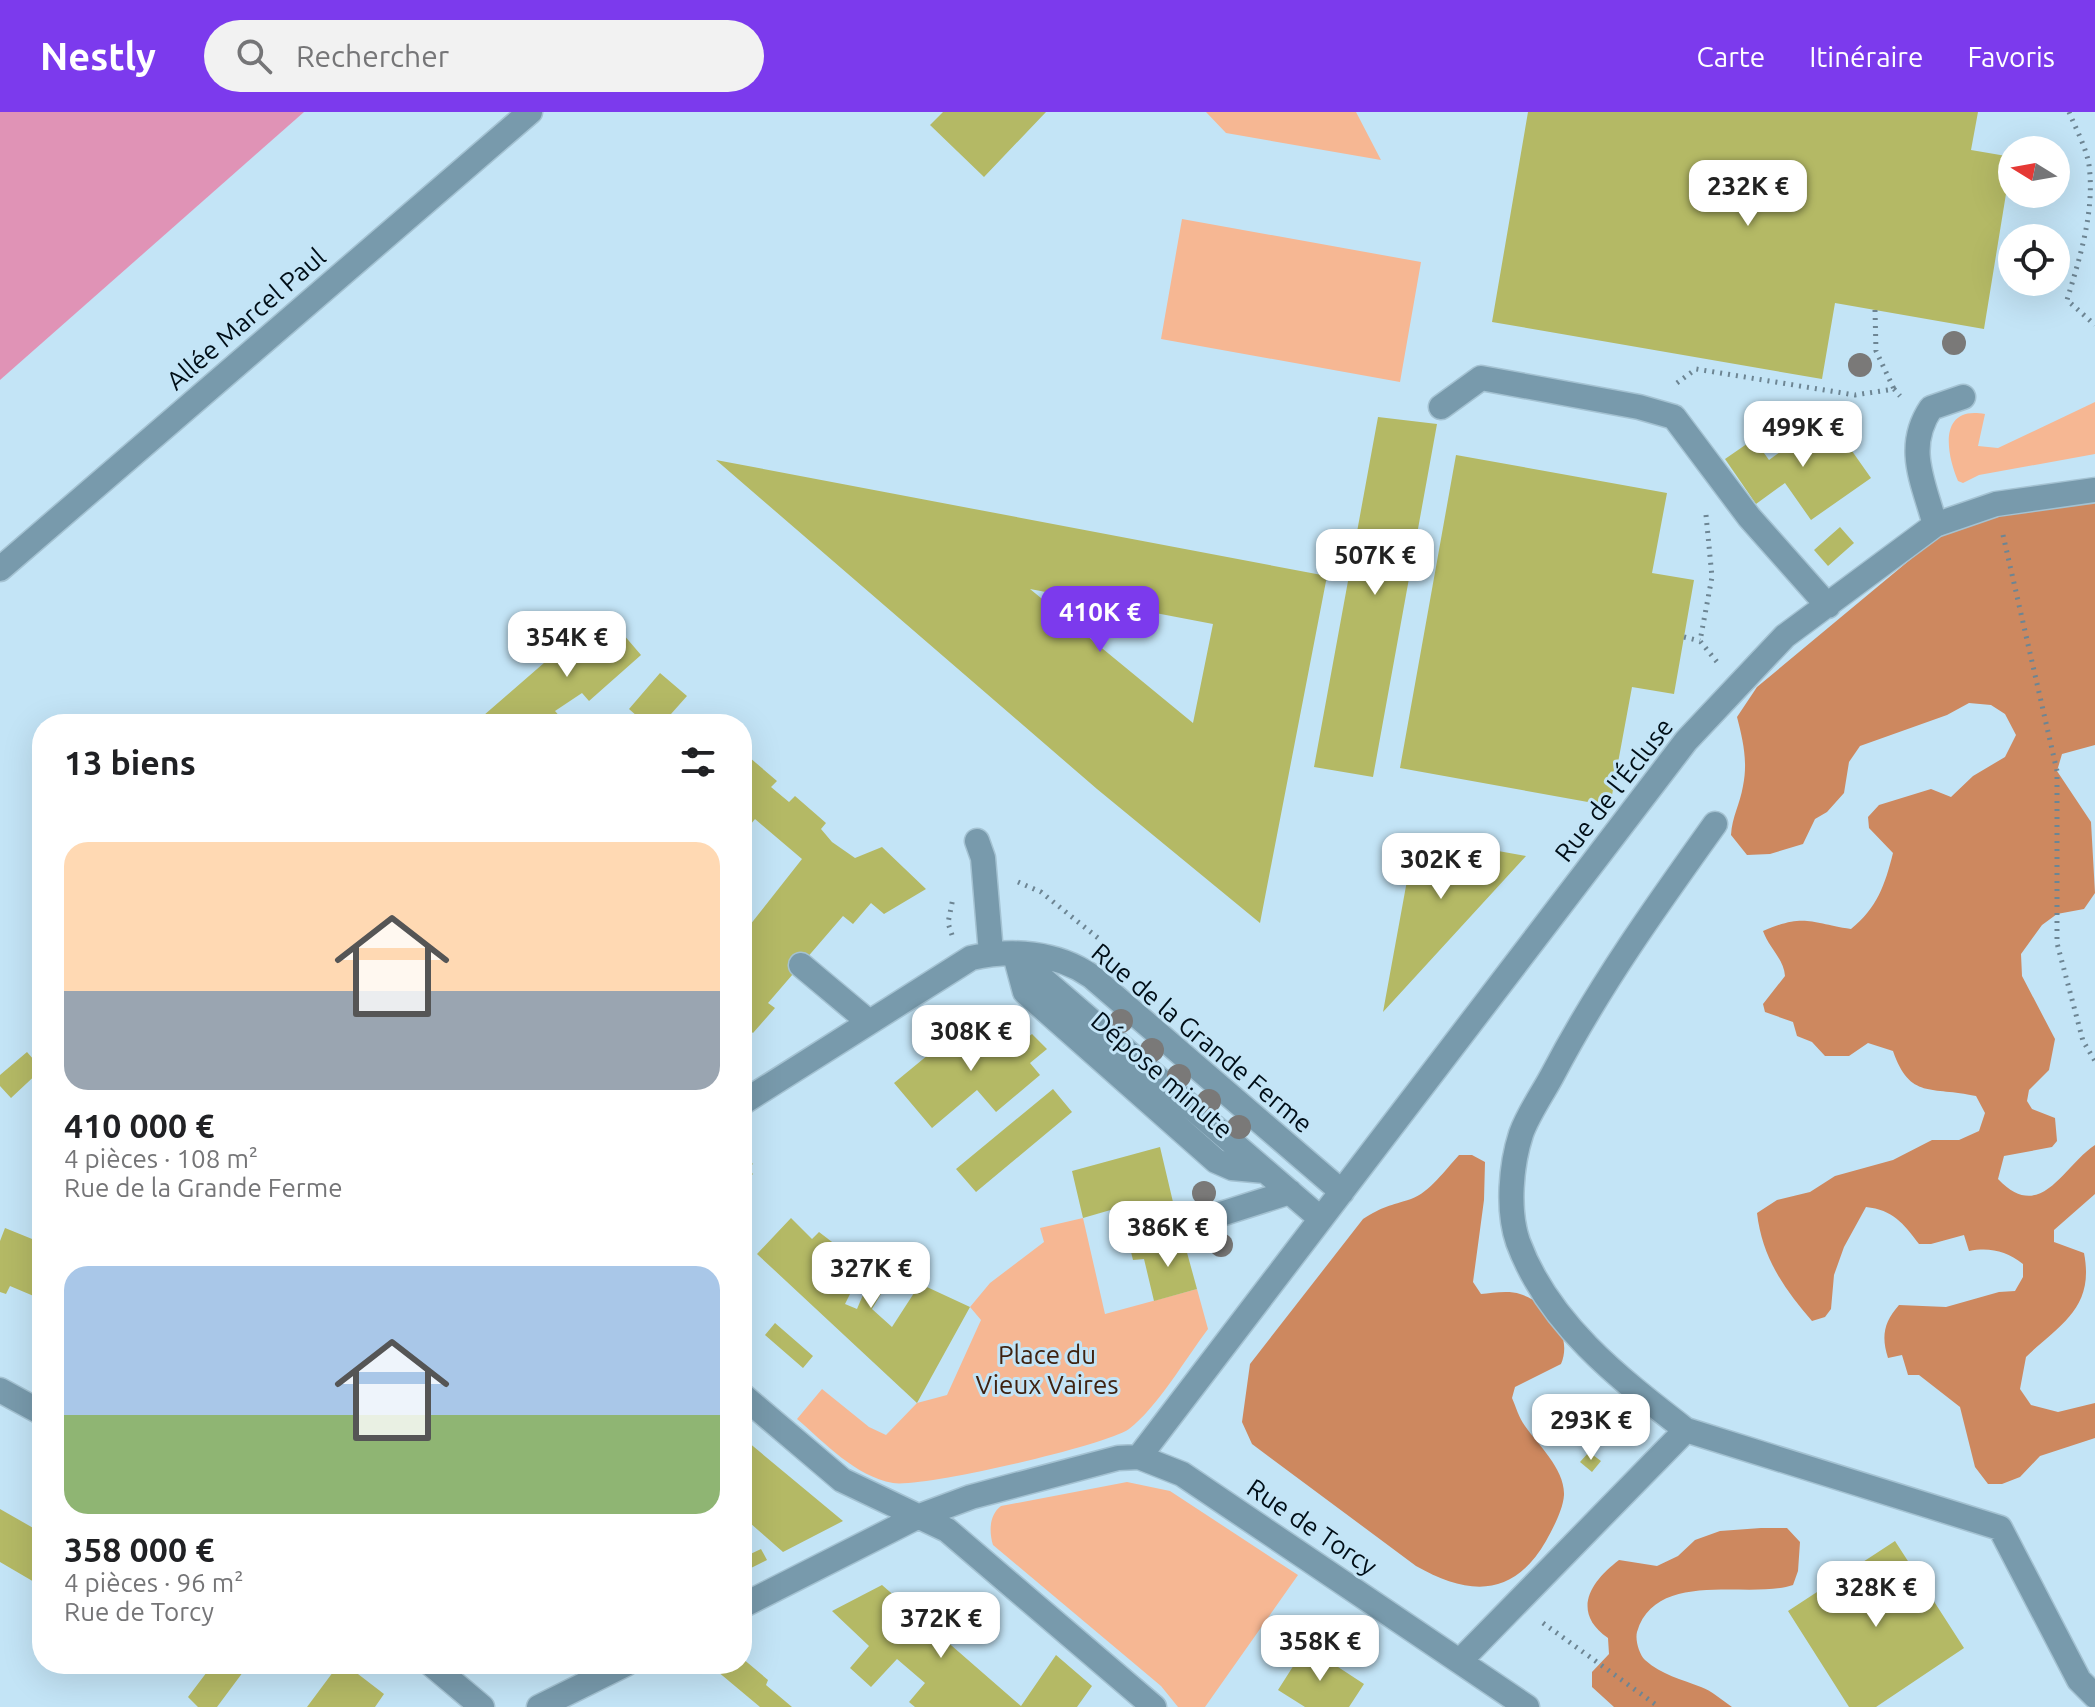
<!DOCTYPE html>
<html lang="fr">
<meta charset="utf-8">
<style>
body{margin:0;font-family:Ubuntu,sans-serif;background:#f2f2f2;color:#202124;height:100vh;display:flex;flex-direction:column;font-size:30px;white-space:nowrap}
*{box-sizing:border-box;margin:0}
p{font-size:26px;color:#757577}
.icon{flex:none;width:44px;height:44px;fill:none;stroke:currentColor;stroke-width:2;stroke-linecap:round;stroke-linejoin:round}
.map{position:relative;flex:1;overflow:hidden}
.panel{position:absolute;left:32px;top:602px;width:720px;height:960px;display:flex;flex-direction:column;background:#fff;border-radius:32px;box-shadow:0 8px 32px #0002}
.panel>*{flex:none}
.needle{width:52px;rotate:281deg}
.fabs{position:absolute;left:1998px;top:24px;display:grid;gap:16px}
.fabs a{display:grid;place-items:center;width:72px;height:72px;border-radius:50%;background:#fff;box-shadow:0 8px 32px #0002;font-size:40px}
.price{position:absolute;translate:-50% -68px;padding:0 18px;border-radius:16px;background:#fff;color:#222;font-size:26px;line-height:52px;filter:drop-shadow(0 2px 4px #0008)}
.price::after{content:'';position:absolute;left:50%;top:48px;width:24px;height:18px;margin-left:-12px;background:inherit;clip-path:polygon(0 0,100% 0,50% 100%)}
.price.current{background:#7c3aed;color:#fff}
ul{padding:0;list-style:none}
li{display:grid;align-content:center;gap:16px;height:424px;padding:0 32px}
li span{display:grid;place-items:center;height:248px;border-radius:24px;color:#555}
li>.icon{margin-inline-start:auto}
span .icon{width:144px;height:144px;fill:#fffc;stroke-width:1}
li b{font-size:34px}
h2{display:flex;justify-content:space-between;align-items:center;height:96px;padding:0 32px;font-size:34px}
header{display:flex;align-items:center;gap:48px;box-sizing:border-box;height:112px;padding:0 40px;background:#7c3aed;color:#fff}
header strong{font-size:38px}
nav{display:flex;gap:44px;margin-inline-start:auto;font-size:28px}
.search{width:560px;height:72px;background:#f2f2f2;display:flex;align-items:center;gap:20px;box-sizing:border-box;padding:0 28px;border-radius:44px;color:#757577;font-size:30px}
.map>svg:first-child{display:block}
</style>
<header>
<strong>Nestly</strong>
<div class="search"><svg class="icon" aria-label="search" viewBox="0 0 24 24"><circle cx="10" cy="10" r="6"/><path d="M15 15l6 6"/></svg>Rechercher</div>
<nav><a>Carte</a><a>Itinéraire</a><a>Favoris</a></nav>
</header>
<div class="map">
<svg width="2095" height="1595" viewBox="0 0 2095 1595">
<rect width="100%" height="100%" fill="#c3e4f6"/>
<path fill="#f6b793" d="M1206,0H1356L1381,48L1226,21Z
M1182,107L1421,150L1400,270L1161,227Z
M2095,290V342L1979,363L1963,371L1958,369C1946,341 1938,293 1985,302L1978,334L1998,336Z
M1083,1106L1105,1202L1197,1177L1208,1217C1186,1246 1157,1296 1129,1317C1104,1334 922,1376 893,1371C855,1364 825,1331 797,1307L822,1277L869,1315L886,1323L917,1291L947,1283L981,1208L970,1195L990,1171L1044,1130L1040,1116Z
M1127,1370L1170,1379L1298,1463L1205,1595H1178L1161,1574L993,1433C989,1420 989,1403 1001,1394Z"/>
<path fill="#cd885f" d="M2095,378V633L2062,642L2057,659L2091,710L2095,781L2084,797L2057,802L2042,813L2021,842L2022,864L2055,927L2049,958L2029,978L2027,989L2032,997L2055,1006L2057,1029L2052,1035L2004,1044L1998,1067C2041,1112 2062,1055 2095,1033V1082L2054,1118V1130L2084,1141C2095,1197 2059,1213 2026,1245L2020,1277L2031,1293L2058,1300L2095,1291V1326L2040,1344L2020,1365L2002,1372H1988L1975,1355L1960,1295L1919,1263H1908L1902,1243L1888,1246C1881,1224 1884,1210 1899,1193L1946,1195L1999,1180L2015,1179L2023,1165V1152C2006,1139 1990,1135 1969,1139L1964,1123L1931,1132H1919C1903,1111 1893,1098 1866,1095L1844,1135L1834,1163L1831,1197L1825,1205L1812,1209C1784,1177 1762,1145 1757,1101L1777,1088L1810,1080L1835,1064L1893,1048L1932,1028H1959L1979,1019L1985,1001L1976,984C1931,974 1910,988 1893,939L1868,931L1849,944H1825L1812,930L1797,924L1793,910L1765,900L1763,892L1785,864C1784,847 1769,836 1763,819C1805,801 1810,811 1851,817C1877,796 1885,773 1893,741L1869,716L1868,705L1879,693L1931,677L1951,685L1973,664L2005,645L2016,623L2005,602L1991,593L1969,591L1947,603L1860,634L1849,650L1844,681L1827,700L1815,707L1803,732L1770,742L1747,743L1731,723C1732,705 1740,692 1743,674C1748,650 1743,628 1737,605L1757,575L1935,427L1996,392Z
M1459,1043H1472L1485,1050L1484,1088L1473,1170L1481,1182C1492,1181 1509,1178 1520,1182C1550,1192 1573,1224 1561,1252L1515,1275L1512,1286C1516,1295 1519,1306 1525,1314C1538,1333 1565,1357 1564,1383C1563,1398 1553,1416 1546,1429C1513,1486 1469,1484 1416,1454L1252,1332L1242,1310L1250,1252L1363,1107C1383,1094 1390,1094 1411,1087C1430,1080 1445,1058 1459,1043Z
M1761,1416H1787L1800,1430L1798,1459L1793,1473C1751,1488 1656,1456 1637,1520C1635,1528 1639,1542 1645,1548C1662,1563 1681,1567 1701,1575C1712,1579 1722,1588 1732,1595H1614L1592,1575V1560L1609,1542L1608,1526C1571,1500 1590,1470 1619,1448L1657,1454L1678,1444L1695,1428L1720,1419Z"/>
<path fill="#e093b6" d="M0,0H304L0,268Z"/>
<path fill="#b4b965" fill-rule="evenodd" d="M943,0H1046L984,65L930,13Z
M1528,0H1978L1971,38L2012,45L1984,217L1835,191L1822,267L1492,210Z
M1378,305L1437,312L1373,665L1314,655Z
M1828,305L1871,366L1811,408L1785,371L1756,392L1725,347L1754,327L1769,348Z
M1456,343L1667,381L1652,461L1694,468L1674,582L1632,575L1610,694L1400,656Z
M716,348L1327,464L1260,811L1097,677ZM1030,477L1213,512L1193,611Z
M1840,415L1854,431L1828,454L1814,438Z
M611,508L641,543L589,589L582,581L555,599L562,607L555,612L476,610L552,544L554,547L580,525L584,530Z
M660,561L687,584L671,602L682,611L687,605L694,612H646L629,597Z
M742,639L777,669L771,675L789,690L795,684L826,711L821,717L832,730L855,746L882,735L926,777L884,802L871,791L853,812L843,804L768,891L775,896L753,921L747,916L742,922V849L748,841L742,837V823L802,747L755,707L742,723Z
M1415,724L1526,744L1383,900L1406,774Z
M962,915L981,935L1002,918L1016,919L1024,928L1032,922L1047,937L1030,951L1040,963L996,1000L977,978L932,1016L894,971Z
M27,940L42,957L11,986L0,974V963Z
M1053,977L1072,1000L976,1080L956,1057Z
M1160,1035L1177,1107L1144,1115L1137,1092L1124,1094L1127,1107L1117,1109L1114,1097L1083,1106L1072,1059Z
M742,1041L753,1052L747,1056L753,1062L742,1072Z
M791,1106L812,1127L819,1120L836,1133L816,1158L836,1177L843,1168L853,1176L845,1192L857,1197L876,1152L894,1160L872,1197L892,1215L914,1181L897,1170L901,1163L970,1195L917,1291L757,1142Z
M5,1116L42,1131V1170L36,1185L10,1174L6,1182L0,1180V1129Z
M1183,1126L1197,1177L1154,1189L1144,1147L1133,1148L1131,1140Z
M775,1211L813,1244L803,1256L765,1223Z
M742,1325L843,1409L783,1440L742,1404Z
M1589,1340L1601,1349L1592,1360L1580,1350Z
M0,1397L42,1421L41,1474L0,1450Z
M1895,1429L1964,1536L1876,1595H1849L1788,1499Z
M761,1437L767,1448L747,1458L742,1446Z
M882,1473L1021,1594L1056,1543L1092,1574L1077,1595H915L909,1590L925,1571L897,1547L871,1575L850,1556L869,1534L832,1499Z
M1306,1534L1364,1572L1349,1595H1305L1278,1578Z
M742,1546L768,1568L766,1573L792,1595H760L717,1559L731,1552H742Z
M213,1552H249L217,1595H198L188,1585Z
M339,1552H345L384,1582L375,1595H307Z"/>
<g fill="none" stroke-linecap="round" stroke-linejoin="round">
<defs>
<path id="minor" d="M1441,295L1481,266L1639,295L1674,305L1749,405L1828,494
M1935,413C1924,371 1904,336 1931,296L1963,285
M0,457L530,0
M977,729L983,746L991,841
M1015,843L1321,1107
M1015,843L1025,880L1216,1049L1232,1056L1265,1059
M801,853L869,910
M742,991L971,846C1012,837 1056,840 1091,864L1342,1080
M1180,1115L1290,1080
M0,1278L42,1301
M742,1283L842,1368L947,1418L1154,1595
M1686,1318C1620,1267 1548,1212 1518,1130C1507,1098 1511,1053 1521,1022C1528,1002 1543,981 1553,962C1599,874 1657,793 1715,712
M1139,1345L1686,629L1785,524L1935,413L1996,392L2095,378
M742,1494L917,1405L971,1385L1118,1346L1139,1345L1182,1362L1527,1595
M1460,1549L1686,1318L2000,1416L2079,1568L2095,1584
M431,1552L482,1595
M539,1595L626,1552"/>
</defs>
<use href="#minor" stroke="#a4c2d2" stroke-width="27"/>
<path stroke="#6d8593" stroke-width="5" stroke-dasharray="2 6" stroke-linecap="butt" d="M2069,0C2076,17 2086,35 2089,53C2095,99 2080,145 2067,188L2095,213
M1875,198L1876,239L1894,277
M1677,271L1696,257L1855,283L1894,277L1900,284
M1706,403L1712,465L1700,529L1717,550
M2003,423L2057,659V831L2083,929L2095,949
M1684,525L1700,529
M1018,770L1041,780L1098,826
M952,823L948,811L953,786
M1543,1511L1659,1595"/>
<use href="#minor" stroke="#789aac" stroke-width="24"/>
</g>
<g fill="#7a7978">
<circle cx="1954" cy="231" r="12"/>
<circle cx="1860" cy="253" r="12"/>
<circle cx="1121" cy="909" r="12"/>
<circle cx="1152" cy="938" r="12"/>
<circle cx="1179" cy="964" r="12"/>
<circle cx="1209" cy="989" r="12"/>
<circle cx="1239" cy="1015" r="12"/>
<circle cx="1204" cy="1081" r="12"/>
<circle cx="1221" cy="1133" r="12"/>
</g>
<g text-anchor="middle" stroke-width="6" stroke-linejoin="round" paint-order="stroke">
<g font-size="26" fill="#000e17" stroke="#c3e4f6">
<text transform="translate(246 207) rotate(-41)" y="9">Allée Marcel Paul</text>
<text transform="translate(1614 678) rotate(-52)" y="9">Rue de l'Écluse</text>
<text transform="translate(1202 926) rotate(40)" y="9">Rue de la Grande Ferme</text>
<text transform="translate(1162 963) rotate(41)" y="9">Dépose minute</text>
<text transform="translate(1312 1415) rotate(34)" y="9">Rue de Torcy</text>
</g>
<g font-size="26" fill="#3f2210" stroke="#c3e4f6">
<text x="1047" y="1252">Place du<tspan x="1047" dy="30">Vieux Vaires</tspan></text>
</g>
</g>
</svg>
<div class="fabs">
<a><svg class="needle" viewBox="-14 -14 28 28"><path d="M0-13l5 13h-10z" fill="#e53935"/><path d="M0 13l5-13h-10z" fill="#757577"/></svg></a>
<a><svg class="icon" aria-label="locate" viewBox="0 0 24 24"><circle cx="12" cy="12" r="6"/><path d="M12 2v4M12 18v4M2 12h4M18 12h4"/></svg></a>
</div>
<b class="price" style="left:1748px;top:116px">232K €</b>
<b class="price" style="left:1803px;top:357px">499K €</b>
<b class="price" style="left:1375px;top:485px">507K €</b>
<b class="price current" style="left:1100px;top:542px">410K €</b>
<b class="price" style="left:567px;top:567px">354K €</b>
<b class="price" style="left:1441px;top:789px">302K €</b>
<b class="price" style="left:971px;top:961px">308K €</b>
<b class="price" style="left:1168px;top:1157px">386K €</b>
<b class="price" style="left:871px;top:1198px">327K €</b>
<b class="price" style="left:1591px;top:1350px">293K €</b>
<b class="price" style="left:1876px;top:1517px">328K €</b>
<b class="price" style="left:941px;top:1548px">372K €</b>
<b class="price" style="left:1320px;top:1571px">358K €</b>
<section class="panel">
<h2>13 biens<svg class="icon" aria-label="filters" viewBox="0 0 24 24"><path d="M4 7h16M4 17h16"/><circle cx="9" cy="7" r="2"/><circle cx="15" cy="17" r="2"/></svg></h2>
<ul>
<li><span style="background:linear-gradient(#ffd9b3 60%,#9aa5b1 0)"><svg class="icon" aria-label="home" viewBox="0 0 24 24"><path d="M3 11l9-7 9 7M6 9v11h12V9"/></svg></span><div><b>410 000 €</b><p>4 pièces · 108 m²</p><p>Rue de la Grande Ferme</p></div></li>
<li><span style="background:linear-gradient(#a9c7e8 60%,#8fb573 0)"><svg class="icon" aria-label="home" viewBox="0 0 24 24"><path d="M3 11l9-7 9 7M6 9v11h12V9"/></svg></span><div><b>358 000 €</b><p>4 pièces · 96 m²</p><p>Rue de Torcy</p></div></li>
</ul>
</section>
</div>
